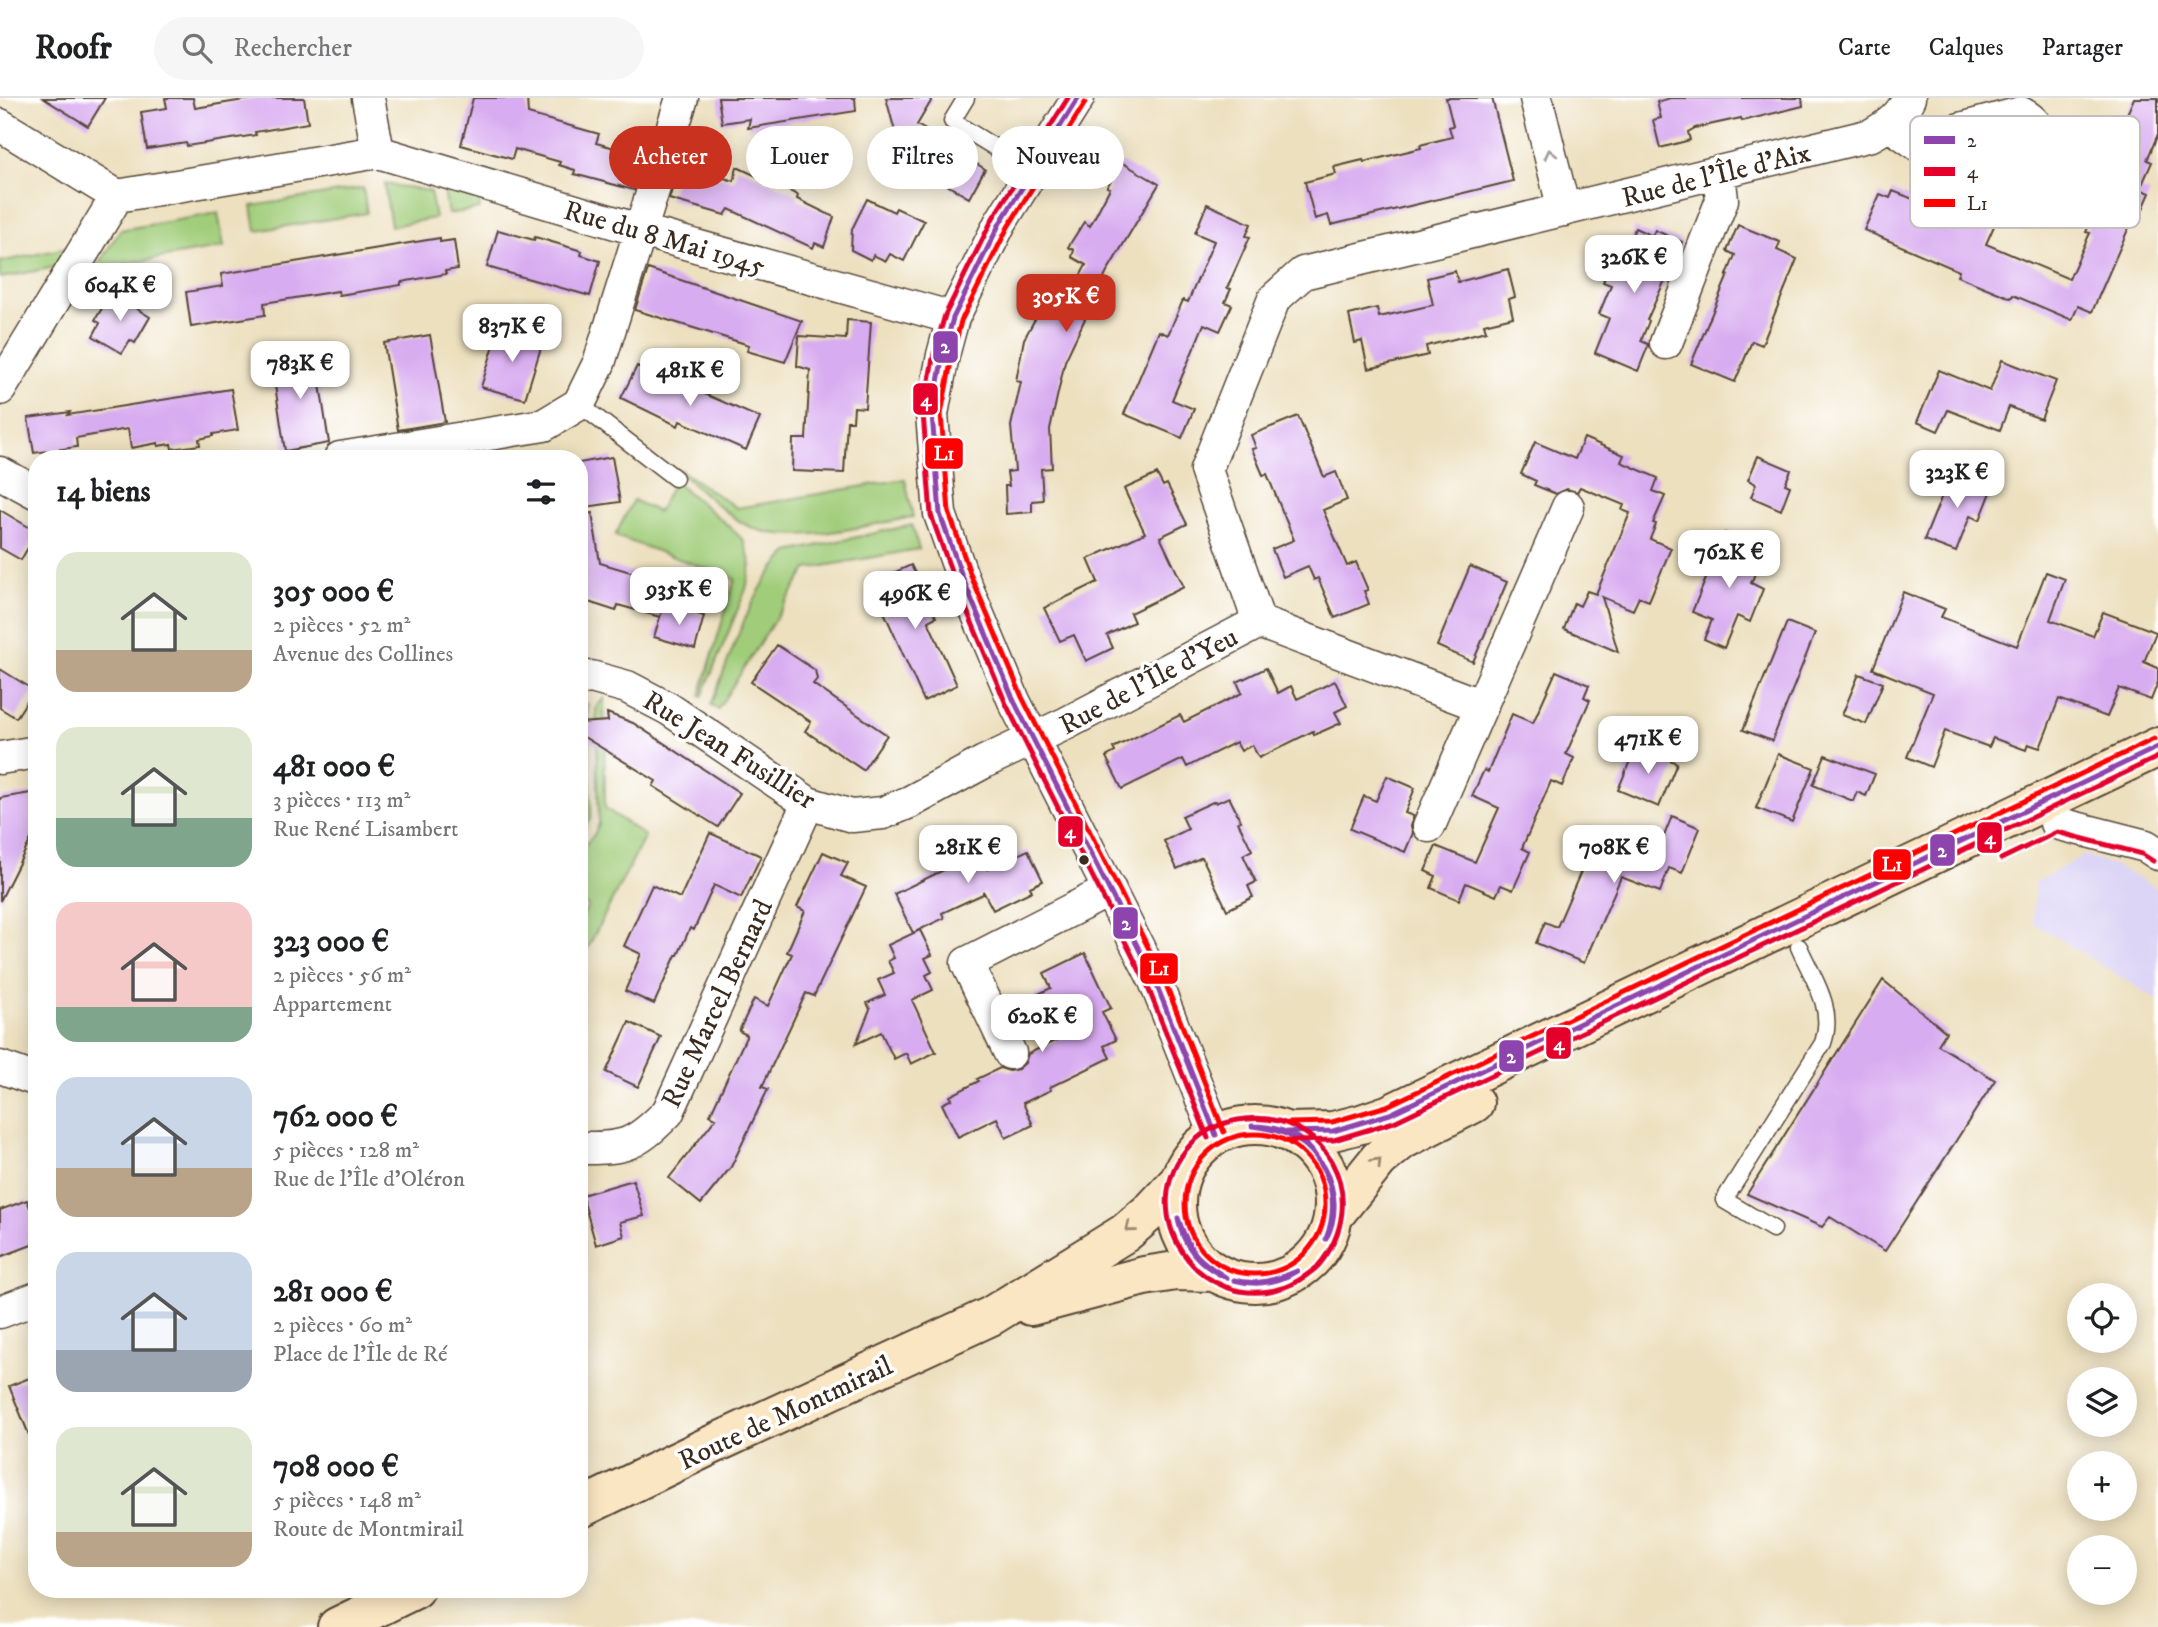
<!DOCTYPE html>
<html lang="fr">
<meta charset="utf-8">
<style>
body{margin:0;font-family:"IM FELL DW Pica",serif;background:#f6f6f6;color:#202124;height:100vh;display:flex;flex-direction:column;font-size:26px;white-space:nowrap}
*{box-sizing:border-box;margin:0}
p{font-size:23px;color:#757577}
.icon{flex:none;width:38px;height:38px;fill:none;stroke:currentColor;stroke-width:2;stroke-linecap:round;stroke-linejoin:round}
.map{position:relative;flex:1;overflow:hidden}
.sheet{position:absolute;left:28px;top:352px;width:560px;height:1148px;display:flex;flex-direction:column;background:#fff;border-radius:28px;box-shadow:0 4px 18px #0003}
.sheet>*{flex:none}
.banner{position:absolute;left:609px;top:28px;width:665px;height:63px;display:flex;gap:14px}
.fabs{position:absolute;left:2067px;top:1185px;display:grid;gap:14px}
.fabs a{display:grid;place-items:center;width:70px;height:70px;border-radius:50%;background:#fff;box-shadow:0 4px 18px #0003;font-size:35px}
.price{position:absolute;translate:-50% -60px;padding:0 16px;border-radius:14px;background:#fff;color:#222;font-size:23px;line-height:46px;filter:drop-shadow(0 2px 4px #0008)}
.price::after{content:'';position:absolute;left:50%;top:42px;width:21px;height:16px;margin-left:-10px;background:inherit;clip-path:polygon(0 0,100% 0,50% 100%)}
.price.current{background:#c8321e;color:#fff}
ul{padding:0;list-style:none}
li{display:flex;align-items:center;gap:21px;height:175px;padding:0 28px}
li span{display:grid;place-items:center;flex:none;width:196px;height:140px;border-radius:21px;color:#555}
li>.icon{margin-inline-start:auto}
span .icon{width:84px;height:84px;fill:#fffc;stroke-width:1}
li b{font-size:30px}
h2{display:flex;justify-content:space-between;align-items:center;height:84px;padding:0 28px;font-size:30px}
.pill{padding:0 24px;border-radius:32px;background:#fff;box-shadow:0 4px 18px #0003;font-size:24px;line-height:63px}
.pill.current{background:#c8321e;color:#fff}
header{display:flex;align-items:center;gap:42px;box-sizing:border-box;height:98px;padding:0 35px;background:#fff;border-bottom:2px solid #e0e0e0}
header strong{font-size:33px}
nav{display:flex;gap:38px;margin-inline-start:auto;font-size:24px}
.search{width:490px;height:63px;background:#f6f6f6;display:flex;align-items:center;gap:18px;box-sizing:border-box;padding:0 24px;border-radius:38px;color:#757577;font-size:26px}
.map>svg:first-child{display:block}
</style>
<header>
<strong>Roofr</strong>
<div class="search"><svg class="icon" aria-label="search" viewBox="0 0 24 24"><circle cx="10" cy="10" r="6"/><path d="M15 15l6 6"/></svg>Rechercher</div>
<nav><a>Carte</a><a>Calques</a><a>Partager</a></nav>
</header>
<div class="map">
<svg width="2158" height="1529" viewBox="0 0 2158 1529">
<rect width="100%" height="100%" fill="#fff"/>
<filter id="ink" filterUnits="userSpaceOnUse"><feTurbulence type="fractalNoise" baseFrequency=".0143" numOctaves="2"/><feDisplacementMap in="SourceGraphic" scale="14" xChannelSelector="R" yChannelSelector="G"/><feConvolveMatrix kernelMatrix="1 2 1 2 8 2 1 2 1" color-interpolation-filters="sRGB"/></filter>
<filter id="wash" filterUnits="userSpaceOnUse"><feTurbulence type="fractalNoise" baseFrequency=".00686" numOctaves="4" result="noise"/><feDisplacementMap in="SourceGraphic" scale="28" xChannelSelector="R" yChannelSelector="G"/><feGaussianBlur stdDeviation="1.57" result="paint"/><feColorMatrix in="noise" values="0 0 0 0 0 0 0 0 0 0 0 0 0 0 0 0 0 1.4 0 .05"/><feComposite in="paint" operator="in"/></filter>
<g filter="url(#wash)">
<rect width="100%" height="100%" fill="#ede0bf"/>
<path fill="#ddd5f6" d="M2084,757L2113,767L2158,791V902L2033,825L2035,785Z"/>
<path fill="#a1cd7a" stroke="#6e7c4c" stroke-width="2" d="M384,86L430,93L435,120L391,128Z
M363,90L367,115L256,133L252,108Z
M444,93L479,101L480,111L448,116Z
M218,115L224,149L96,171L120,132Z
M66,150L55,169L0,180V164Z
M680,372L737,410L905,381L913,419C866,427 792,449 748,428C723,415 702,392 680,375Z
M674,383L730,429L744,443L751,467L746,491L702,599L700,598L735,481L615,438L633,402L658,414Z
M912,427L919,451L807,471L718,611L711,607C731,558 750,490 789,454Z
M581,600L588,607L591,720L579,738C579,725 583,714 585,700C587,669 585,637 583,606Z
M604,600L605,710L645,738L579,867V826L588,808L579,803V753L594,737L599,726L596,609Z"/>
<g id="blocks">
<path fill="#d8acf0" d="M43,0H105L88,28Z
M165,0H193L195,10L256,0H304L308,25L255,34L256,37L187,48L186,45L147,51L141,14L167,10Z
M473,0H527L528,16L599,36L596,45L645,58L634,92L574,76L575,72L559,67L560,64L515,51L512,61L461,47Z
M718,0H855L856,13L748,30L750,21L722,25Z
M886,0H933L917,27L974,60L972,63L985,71L969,100L932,78L930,81L904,67Z
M1446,0H1492L1513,83L1331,127L1328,117L1315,121L1305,84L1336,76L1334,69L1363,62L1364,64L1421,50L1420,47L1452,39L1449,29L1453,28Z
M1670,0H1802L1803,8L1742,23L1741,20L1695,30L1688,34L1690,42L1660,50L1653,22L1661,20L1657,4Z
M2134,0H2158V36L2147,62L2152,64L2140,91L2150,95L2138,122L2133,120L2092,214L2078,208L2072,222L2013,197L2011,200L1957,178L1959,173L1864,132L1880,96L1890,100L1893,93L1966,122L1968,118L1994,128L1986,146L2069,181L2090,135L2086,134L2093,118L2071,109L2082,84L2095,90Z
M1121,64L1159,86L1108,172L1065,263L1050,331L1052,370L1041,371L1043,402L1032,403V414L1006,416L1005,388H1009L1007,374L1015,373L1011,328L1021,284L1016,283L1024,241L1051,192L1056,194L1058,188L1072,194L1086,167L1072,159L1074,152L1068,149L1084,124L1090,128L1110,90L1107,89Z
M680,67L734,83L737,69L798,97L797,101L834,119L824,149L815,145L813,150L729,111L725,117L669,101Z
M867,101L894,114L896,110L924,123L904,163L890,156L886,163L873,157L871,162L851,152L852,131Z
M1207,106L1251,126L1246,138L1250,139L1227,190L1231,191L1225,204L1232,207L1220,233L1204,226L1172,302L1194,311L1182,340L1124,316L1159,233L1168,237L1183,202L1188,204L1214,143L1195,135Z
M1738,127L1780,144L1777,152L1797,161L1762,247L1752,243L1735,284L1691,266L1728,177H1727L1735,157L1727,153Z
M1635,130L1652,138L1655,132L1682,144L1647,222L1649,223L1641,243L1648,246V248L1638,273L1595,255L1609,220L1599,216L1611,187L1603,184L1615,156L1623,159Z
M498,132L534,142L535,139L582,153L581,157L600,163L590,198L487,169Z
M440,140V144L454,142L458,171L445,173L446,176L401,184V187L339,197L338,193L264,205L265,217L191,229L186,194L223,188L221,176Z
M648,171L802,223L785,264L747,253L749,247L635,212Z
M1508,171L1515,199L1509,201L1513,219L1484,226L1486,233L1426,248L1428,257L1368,271L1362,243L1355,245L1349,217L1377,210L1379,219L1433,207L1427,180L1455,173L1458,184Z
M111,195L150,219L135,245L130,242L122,255L93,238L100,225L95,222Z
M847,222L871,224L865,310L854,309L853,323H847L844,375L792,373L793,341H806L810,272L797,268L799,238L846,241Z
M499,231L543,243L525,301L481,289Z
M430,237L445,324L398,332L384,245Z
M315,254L329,345L285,353L271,261Z
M2002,262L2056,283L2041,321L2009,309L2000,332L1948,312L1938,333L1917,324L1939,272L1990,293Z
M637,268L674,286L675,283L760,320L746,352L680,323L678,328L621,300Z
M231,291L238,332L213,336V338L199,341L200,347L172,351L171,346L158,348V345L131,350L128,331L76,340L77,349L34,355L28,320L70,314L68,317Z
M1298,318L1324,379L1336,374L1347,402L1323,412L1347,468L1356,464L1368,492L1364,493L1369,506L1335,520L1318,480L1314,482L1308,468L1283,479L1272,451L1294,442L1267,376L1263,377L1252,351L1256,350L1251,337Z
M1584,340L1624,357L1621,364L1658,380L1653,393L1665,398L1653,425L1656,426L1650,441L1671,450L1649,503L1639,499L1633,512L1602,499L1618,554L1564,531L1574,505L1580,508L1587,493L1596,496L1630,415L1622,412L1624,407L1580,389L1577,394L1567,391L1556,396L1534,387L1536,383L1521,376L1535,344L1575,361Z
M1758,358L1791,372L1785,386L1790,388L1781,412L1751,399L1756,386L1748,382Z
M612,359L620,404L579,410V365Z
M1952,373L1993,389L1980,422L1970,418L1956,454L1924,442Z
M1157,376L1163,388L1167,386L1187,426L1160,439L1184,489L1130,515L1134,524L1107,537L1113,550L1086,563L1074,537L1060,543L1044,510L1098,484L1088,461L1145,435L1124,391Z
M0,412L37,434L21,462L0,450Z
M592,415L600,465L671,486L660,519L618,507L616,513L579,501V416Z
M1725,435L1746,444L1743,451L1762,459L1751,485L1763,491L1750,524L1737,518L1724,550L1704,541L1712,522L1692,514Z
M911,467L936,519L928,523L957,587L924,603L871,485Z
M1470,468L1507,484L1473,564L1437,548Z
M2046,474L2065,481L2050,522L2093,538L2103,514L2156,534L2144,564L2158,570V584L2151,602L2119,590L2107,619L2059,601L2040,650L2028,646L2026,652L1993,640L1989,649L1945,633L1931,669L1907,659L1933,595L1873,571L1903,494L1945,511L1941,519L2017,548Z
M664,506L704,518L695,551L654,539Z
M1787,524L1815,535L1772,643L1743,632Z
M777,547L815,572L817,581L813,586L887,637L863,672L805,633L811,624L751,584Z
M1266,570L1278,595L1291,588L1297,601L1335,583L1347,608L1335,614L1341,625L1314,637L1313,633L1259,660L1252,647L1241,653L1236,644L1187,669L1183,661L1122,691L1106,659L1115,654L1113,650L1180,617L1184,624L1242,595L1237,584Z
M0,571L34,592L16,620L0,610Z
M1556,573L1589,587L1584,599L1590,602L1566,656L1574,660L1562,688L1551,683L1522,750L1530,754L1513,792L1501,787L1496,798L1466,785L1459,802L1431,790L1436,778L1425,773L1436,748L1475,764L1499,710L1472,698L1484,672L1488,674L1512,616L1533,625Z
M1859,576L1883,585L1866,626L1842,617Z
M607,615L633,625L740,695L718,729L653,688L656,683L579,636V625L608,623Z
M1636,648L1677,665L1659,709L1618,692Z
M1778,656L1814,670L1792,724L1756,710Z
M1825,657L1875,676L1866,698L1857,694L1853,703L1813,687Z
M1387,678L1415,690L1405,715L1413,718L1411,729L1413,735L1405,754L1350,731L1364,698L1376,703Z
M37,694V729L0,803V700Z
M1229,699L1241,723L1238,724L1252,752L1243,757L1256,784L1248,788L1253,799L1227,812L1202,759L1177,771L1164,743L1188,731L1182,718L1215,703L1216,705Z
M1672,718L1700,730L1682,775L1669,770L1660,794L1621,779L1584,865L1536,845L1545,824L1557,829L1598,734L1656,758Z
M710,735L761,758L741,800L714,787L694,832L690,830L678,857H676L654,906L625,893L641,856L624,848L652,787L680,800Z
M994,739L988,771L1028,752L1043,783L1030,789L1032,793L993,812L983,793V796L942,815L944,820L913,835L894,796L954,767L950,760Z
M823,754L848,765L841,778L866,789L814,898L806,895L762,989L768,991L731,1069L701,1106L669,1080L716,1020L710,1017L747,937L739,933L754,901L768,908L792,856L787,854L805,813L797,809Z
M920,832L932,857L925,860L932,874L926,877L933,892L912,902L936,954L911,966L906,955L894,961L881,934L856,946L870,911L867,905L885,897L878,882L894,875L888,863L894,860L888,847Z
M1085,855L1111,910L1102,914L1116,942L1104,948L1110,960L1050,989L1051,992L1023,1005L1033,1027L1006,1040L997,1020L958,1039L942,1006L952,1001L950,998L979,983L977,981L1000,970L1009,973L1018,971L1025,965L1028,956L1056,942L1034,898L1051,890L1044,875Z
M1883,882L1946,934L1938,947L1995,982L1885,1153L1830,1119L1822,1129L1747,1096Z
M629,924L661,939L638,989L606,974Z
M633,1082L644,1118L620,1124L624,1138L596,1147L582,1097Z
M27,1102L37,1128V1145L0,1159V1112Z
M37,1277V1354H36L9,1288Z"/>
</g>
</g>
<g filter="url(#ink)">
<use href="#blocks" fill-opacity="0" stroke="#564536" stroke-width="2"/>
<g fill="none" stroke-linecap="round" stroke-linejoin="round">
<defs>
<path id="service" d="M966,0L952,23L1033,73
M579,306L675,380
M1773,1131L1724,1102L1823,945C1835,910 1813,881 1799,849"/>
<path id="minor" d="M1078,0L1000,125L953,220L943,257L932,316L940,416L963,481L1014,603L1155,883L1216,1037
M1536,0L1564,112
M2021,15C2051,31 2042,54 2040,84L2023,97H2006L1939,61L1890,27L1942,36Z
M0,27L117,98L378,54L368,0
M378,54L639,132L953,220
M1666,245L1722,102L1719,75
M0,291L117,98
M340,360L544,327L579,306L599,265L682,0
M0,375L37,395
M1259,524L1482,608
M579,581L591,579L627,589L669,611L808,705L852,718L883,715L910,704L984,664L1067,625L1259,524L1206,372L1274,201L1303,175L1871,37C1888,28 1901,18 1909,0
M0,660L37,654
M2056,725L2146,748L2158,756
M1429,728L1568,409
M1010,955L967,865L1110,792
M0,969L37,982
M579,1050C625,1051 636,1047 668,1014L808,705
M0,1214L37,1200"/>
<path id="secondary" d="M1176 1106a79 79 0 1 1 158 0a79 79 0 1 1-158 0Z
M1288,1034L1333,1033L1361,1026L1390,1016L2158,649
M1334,1117L1379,1061L1402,1042L1474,1005
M1031,1208L1144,1178L1176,1173L1214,1174
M579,1411L703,1351L991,1218L1125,1135L1153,1111L1179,1083
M337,1529L415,1491"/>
</defs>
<use href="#service" stroke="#564536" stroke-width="19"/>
<use href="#minor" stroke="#564536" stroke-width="35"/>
<use href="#secondary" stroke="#564536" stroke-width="42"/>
<use href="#service" stroke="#fff" stroke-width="16"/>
<use href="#minor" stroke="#fff" stroke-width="32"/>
<use href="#secondary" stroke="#fbe6c3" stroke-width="38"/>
<defs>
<path id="bus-1" d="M1078,0L1000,125L953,220L943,257L932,316L940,416L963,481L1014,603L1155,883L1216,1037
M1252,1028C1278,1028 1303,1037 1317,1060
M1252,1028C1278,1031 1301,1038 1317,1060
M1288,1034L1333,1033L1390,1016L2158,649
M1317,1060C1335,1083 1340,1114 1326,1141
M1317,1060C1334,1085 1337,1112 1326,1141
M1178,1120C1189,1154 1198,1162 1227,1180
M1178,1120C1183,1149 1200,1168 1227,1180
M1234,1182C1257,1188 1276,1182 1297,1173
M1234,1182C1256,1188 1278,1185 1297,1173"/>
<path id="bus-2" d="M1068,0L993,120L945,217L934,255L923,315L931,417L955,484L1006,606L1147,887L1208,1040
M2001,761L2057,734L2142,756L2153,763
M1288,1043L1334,1042L1394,1024L2158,659
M1316,1170C1306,1178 1297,1185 1285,1189C1198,1219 1129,1112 1191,1046C1204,1033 1220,1025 1238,1022C1325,1007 1375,1102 1318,1168"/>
<path id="bus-3" d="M1085,5L1008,129L961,223L952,259L941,316L949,414L971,478L1022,599L1163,879L1224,1034
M1288,1025L1332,1024L1387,1008L2154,641
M1185 1106a70 70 0 1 1 140 0a70 70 0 1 1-140 0Z"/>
</defs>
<use href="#bus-1" stroke="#fff" stroke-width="10"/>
<use href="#bus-2" stroke="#fff" stroke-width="10"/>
<use href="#bus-3" stroke="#fff" stroke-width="10"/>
<use href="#bus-1" stroke="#8e44ad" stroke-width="5"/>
<use href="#bus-2" stroke="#e4002b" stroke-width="5"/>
<use href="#bus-3" stroke="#f00" stroke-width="5"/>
</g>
<defs><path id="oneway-chevron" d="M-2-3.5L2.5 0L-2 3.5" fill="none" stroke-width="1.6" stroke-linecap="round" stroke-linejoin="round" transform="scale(1.75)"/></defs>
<use stroke="#a79f9a" href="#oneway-chevron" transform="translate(1550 56) rotate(-103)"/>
<g stroke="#9b8870">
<use href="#oneway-chevron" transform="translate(1377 1064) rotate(-46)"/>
<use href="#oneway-chevron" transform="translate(1130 1130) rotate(141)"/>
</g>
</g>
<circle fill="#3b2a1e" stroke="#fff" stroke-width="2.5" cx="1084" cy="762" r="6"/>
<g text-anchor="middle" stroke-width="7" stroke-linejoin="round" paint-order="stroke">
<g font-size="28" fill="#3b2a1e" stroke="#fff">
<text transform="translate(1716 76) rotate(-14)" y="10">Rue de l'Île d'Aix</text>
<text transform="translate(665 139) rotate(16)" y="10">Rue du 8 Mai 1945</text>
<text transform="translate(1148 582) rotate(-28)" y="10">Rue de l'Île d'Yeu</text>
<text transform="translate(730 651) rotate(32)" y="10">Rue Jean Fusillier</text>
<text transform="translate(716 905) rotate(-65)" y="10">Rue Marcel Bernard</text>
<text transform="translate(785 1314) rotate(-25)" y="10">Route de Montmirail</text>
</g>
</g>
<rect x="1910" y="18" width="230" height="112" rx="10" fill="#fff" stroke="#c4bfbc" stroke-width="2"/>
<rect x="1924" y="38" width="31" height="8" fill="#8e44ad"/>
<rect x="1924" y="69" width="31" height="9" fill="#e4002b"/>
<rect x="1924" y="101" width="31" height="8" fill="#f00"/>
<g font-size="19" fill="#3b2a1e">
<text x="1967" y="49">2</text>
<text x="1967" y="80">4</text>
<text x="1967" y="112">L1</text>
</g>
<g stroke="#fff" stroke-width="2.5">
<rect x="932" y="232" width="27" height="34" rx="7" fill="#8e44ad"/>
<rect x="912" y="284" width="27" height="34" rx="7" fill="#e4002b"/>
<rect x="924" y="339" width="40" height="33" rx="7" fill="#f00"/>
<rect x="1057" y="717" width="27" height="33" rx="7" fill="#e4002b"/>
<rect x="1976" y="723" width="27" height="33" rx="7" fill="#e4002b"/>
<rect x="1929" y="735" width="27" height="34" rx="7" fill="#8e44ad"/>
<rect x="1872" y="750" width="40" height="33" rx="7" fill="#f00"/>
<rect x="1112" y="808" width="27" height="34" rx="7" fill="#8e44ad"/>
<rect x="1139" y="854" width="40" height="33" rx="7" fill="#f00"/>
<rect x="1545" y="928" width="27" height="34" rx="7" fill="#e4002b"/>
<rect x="1498" y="941" width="27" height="34" rx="7" fill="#8e44ad"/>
</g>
<g font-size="19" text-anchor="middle" font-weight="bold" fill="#fff">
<text x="945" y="255">2</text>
<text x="926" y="308">4</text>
<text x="944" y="362">L1</text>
<text x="1070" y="740">4</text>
<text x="1990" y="746">4</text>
<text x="1942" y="759">2</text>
<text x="1892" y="773">L1</text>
<text x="1126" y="832">2</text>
<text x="1159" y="877">L1</text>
<text x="1559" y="952">4</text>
<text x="1511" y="965">2</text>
</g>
</svg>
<div class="fabs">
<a><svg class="icon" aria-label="locate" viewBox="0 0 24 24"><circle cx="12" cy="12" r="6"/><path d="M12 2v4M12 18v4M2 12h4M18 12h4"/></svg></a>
<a><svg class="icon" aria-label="layers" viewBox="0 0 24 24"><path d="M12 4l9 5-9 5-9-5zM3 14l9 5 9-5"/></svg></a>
<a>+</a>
<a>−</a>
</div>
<b class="price" style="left:1634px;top:197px">326K €</b>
<b class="price" style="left:120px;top:225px">604K €</b>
<b class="price current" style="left:1066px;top:236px">305K €</b>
<b class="price" style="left:512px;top:266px">837K €</b>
<b class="price" style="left:300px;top:303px">783K €</b>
<b class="price" style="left:690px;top:310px">481K €</b>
<b class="price" style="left:1957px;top:412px">323K €</b>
<b class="price" style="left:1729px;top:492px">762K €</b>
<b class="price" style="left:679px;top:529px">935K €</b>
<b class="price" style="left:915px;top:533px">496K €</b>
<b class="price" style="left:1648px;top:678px">471K €</b>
<b class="price" style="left:968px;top:787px">281K €</b>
<b class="price" style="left:1614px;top:787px">708K €</b>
<b class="price" style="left:1042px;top:956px">620K €</b>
<div class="banner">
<a class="pill current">Acheter</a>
<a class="pill">Louer</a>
<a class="pill">Filtres</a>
<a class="pill">Nouveau</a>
</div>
<section class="sheet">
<h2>14 biens<svg class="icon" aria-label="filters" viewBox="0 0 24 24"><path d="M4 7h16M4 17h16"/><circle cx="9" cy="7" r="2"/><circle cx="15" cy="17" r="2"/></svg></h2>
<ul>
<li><span style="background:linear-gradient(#dfe7d0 70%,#b9a48a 0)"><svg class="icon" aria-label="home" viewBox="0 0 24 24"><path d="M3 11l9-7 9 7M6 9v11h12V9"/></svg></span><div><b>305 000 €</b><p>2 pièces · 52 m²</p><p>Avenue des Collines</p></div></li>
<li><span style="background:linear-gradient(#dfe7d0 65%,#7fa58c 0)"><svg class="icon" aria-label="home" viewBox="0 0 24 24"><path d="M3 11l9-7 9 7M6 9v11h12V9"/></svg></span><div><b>481 000 €</b><p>3 pièces · 113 m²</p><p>Rue René Lisambert</p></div></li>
<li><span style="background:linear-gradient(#f6c9c9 75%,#7fa58c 0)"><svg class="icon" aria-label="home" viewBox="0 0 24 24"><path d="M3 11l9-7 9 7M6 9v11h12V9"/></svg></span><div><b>323 000 €</b><p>2 pièces · 56 m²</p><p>Appartement</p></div></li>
<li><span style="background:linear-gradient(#c9d6e8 65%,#b9a48a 0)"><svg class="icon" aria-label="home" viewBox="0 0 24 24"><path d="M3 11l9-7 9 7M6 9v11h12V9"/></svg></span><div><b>762 000 €</b><p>5 pièces · 128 m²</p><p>Rue de l'Île d'Oléron</p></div></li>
<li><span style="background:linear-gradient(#c9d6e8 70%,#9aa5b1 0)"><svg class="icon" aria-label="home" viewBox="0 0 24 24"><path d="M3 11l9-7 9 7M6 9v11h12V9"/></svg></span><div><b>281 000 €</b><p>2 pièces · 60 m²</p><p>Place de l'Île de Ré</p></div></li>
<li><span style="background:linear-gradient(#dfe7d0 75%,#b9a48a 0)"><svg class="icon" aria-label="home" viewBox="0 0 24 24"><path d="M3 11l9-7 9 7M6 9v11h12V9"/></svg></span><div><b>708 000 €</b><p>5 pièces · 148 m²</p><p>Route de Montmirail</p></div></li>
</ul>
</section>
</div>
